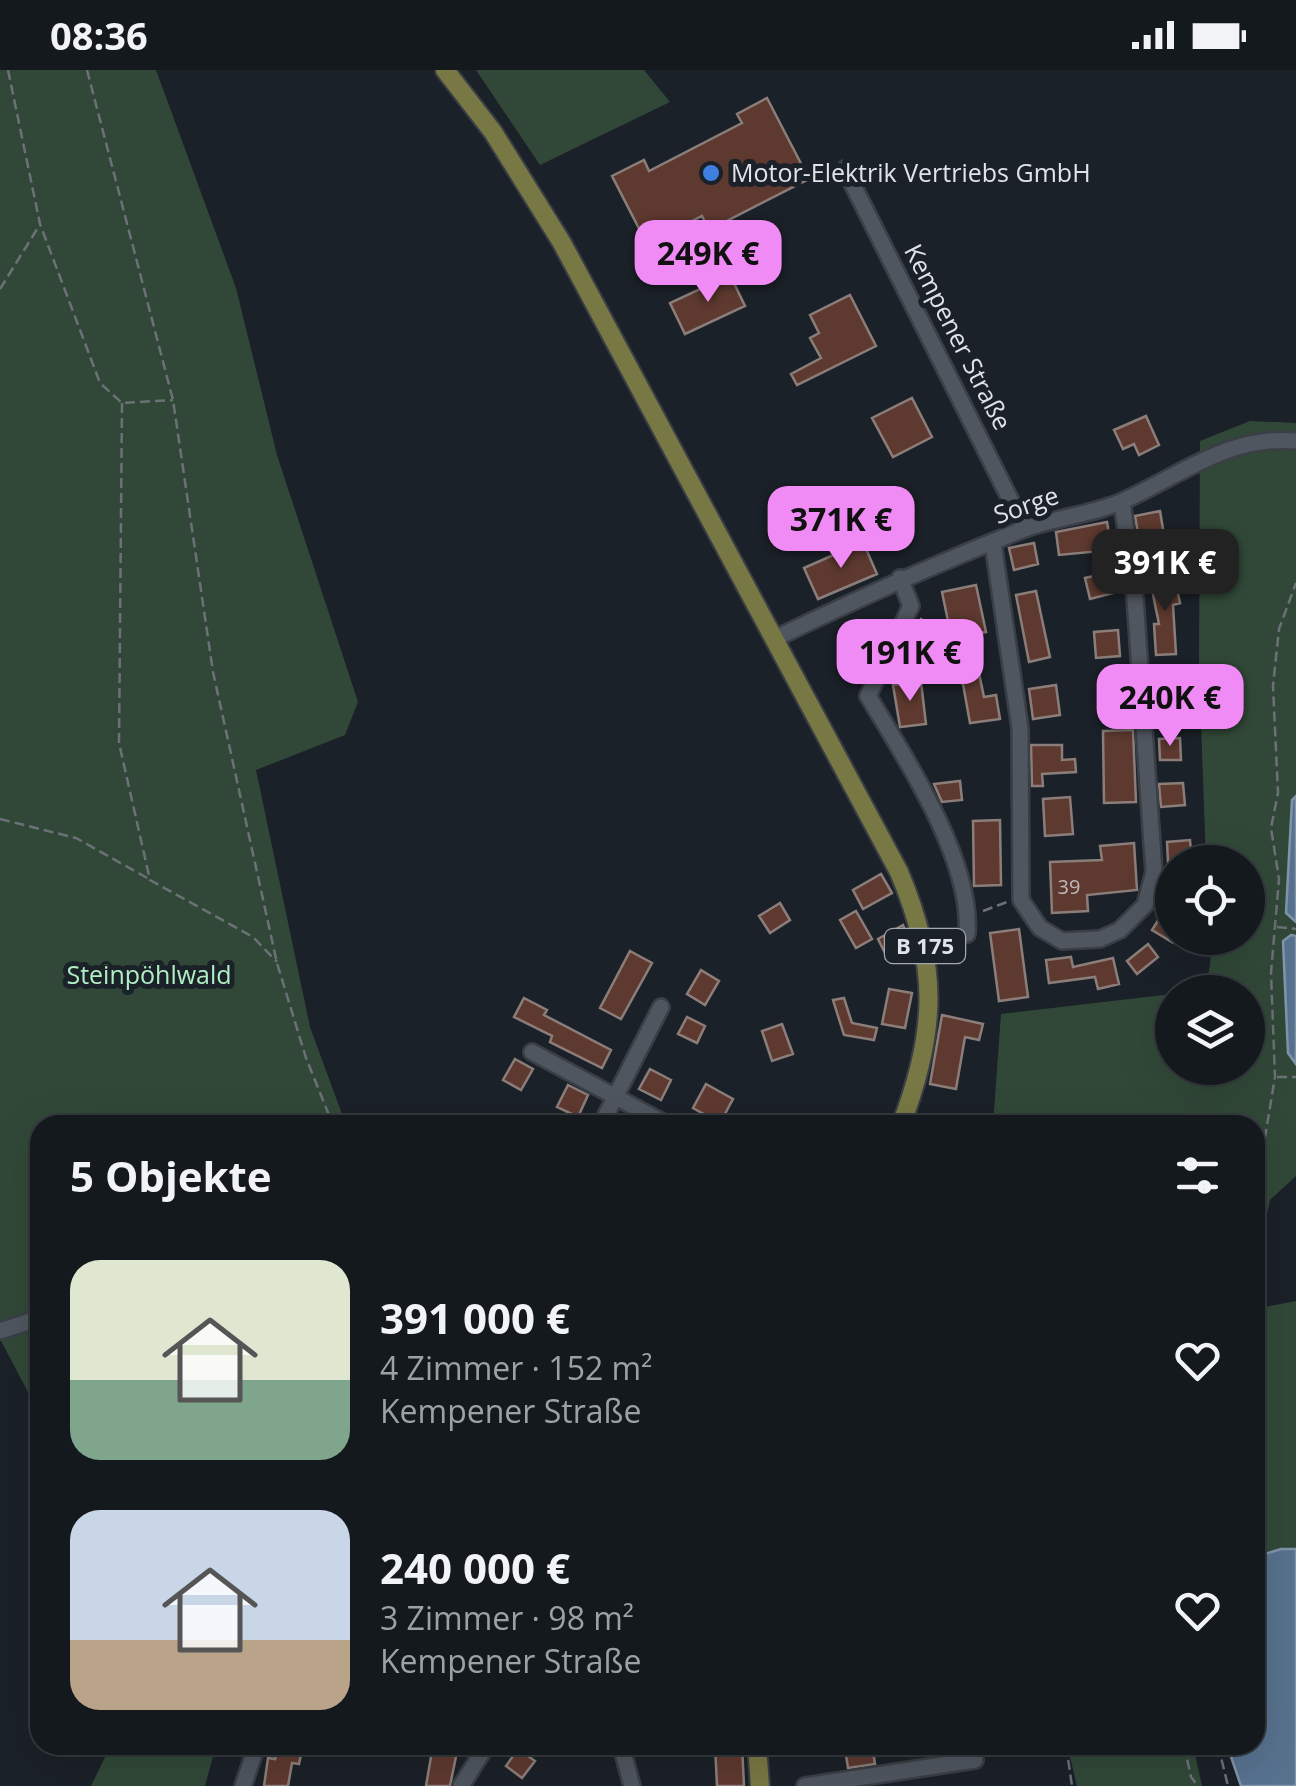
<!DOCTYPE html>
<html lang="de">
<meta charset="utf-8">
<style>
body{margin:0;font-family:"Open Sans",sans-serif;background:#21262b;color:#f1f3f6;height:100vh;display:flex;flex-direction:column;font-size:38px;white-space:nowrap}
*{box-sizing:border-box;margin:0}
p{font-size:32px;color:#9da0a4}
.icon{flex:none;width:55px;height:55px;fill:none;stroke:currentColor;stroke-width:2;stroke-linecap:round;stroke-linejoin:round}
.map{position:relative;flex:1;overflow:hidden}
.panel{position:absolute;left:30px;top:1045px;width:1235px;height:640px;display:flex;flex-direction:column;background:#14191e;border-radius:30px;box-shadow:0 10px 40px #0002,0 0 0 2px #33383c}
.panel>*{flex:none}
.buttons{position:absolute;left:1155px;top:775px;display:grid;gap:20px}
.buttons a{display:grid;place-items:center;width:110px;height:110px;border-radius:50%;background:#14191e;box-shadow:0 10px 40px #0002,0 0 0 2px #33383c;font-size:50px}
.price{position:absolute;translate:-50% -85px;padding:0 22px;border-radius:20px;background:#f08bf6;color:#111;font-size:32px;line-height:65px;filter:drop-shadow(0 2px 5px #0008)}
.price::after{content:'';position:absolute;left:50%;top:60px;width:30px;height:22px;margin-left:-15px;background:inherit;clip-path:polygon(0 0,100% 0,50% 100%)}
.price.active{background:#222;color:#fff}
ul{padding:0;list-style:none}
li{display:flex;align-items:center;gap:30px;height:250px;padding:0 40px}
li span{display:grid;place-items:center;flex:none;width:280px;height:200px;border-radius:30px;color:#555}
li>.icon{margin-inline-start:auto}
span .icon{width:120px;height:120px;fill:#fffc;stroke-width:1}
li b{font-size:42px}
h2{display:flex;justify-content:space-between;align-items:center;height:120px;padding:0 40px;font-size:42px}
.status{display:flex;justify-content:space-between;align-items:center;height:70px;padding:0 50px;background:#14191e;direction:ltr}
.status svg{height:28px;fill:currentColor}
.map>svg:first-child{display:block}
</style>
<div class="status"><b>08:36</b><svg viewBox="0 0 49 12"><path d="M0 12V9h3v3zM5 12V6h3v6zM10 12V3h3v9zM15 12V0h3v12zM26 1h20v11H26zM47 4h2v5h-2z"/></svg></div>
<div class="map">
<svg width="1296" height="1716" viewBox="0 0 1296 1716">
<rect width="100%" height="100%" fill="#1b2128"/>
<path fill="#314838" d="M0,0H156L236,218L277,385L358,632L345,665L256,700L310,957L346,1055H40V1345L0,1269Z
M476,0H644L670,32L540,95Z
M1250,351L1296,353V1106L1270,1130L1255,1199V1055H993L1001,944L1172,924V998H1248V922H1187L1209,902L1213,868H1248V792H1206L1199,598L1200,371Z
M1296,1231V1479L1255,1487V1239Z
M111,1675H216L205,1716H91Z
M1067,1675H1193L1202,1716H1077Z"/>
<path fill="#57728f" stroke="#8094aa" stroke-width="2.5" d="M1296,726V852L1286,843L1292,730Z
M1291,865L1296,866V994L1288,983L1283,871Z
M1281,1479H1296V1716H1241L1227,1675H1255V1487Z"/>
<path fill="#5e392f" stroke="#8b7e7a" stroke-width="2.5" d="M767,28L809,109L709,160L702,146L647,174L612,106L644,90L649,101L742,53L737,44Z
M730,205L745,236L685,264L670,233Z
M850,225L876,276L797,315L791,304L821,288L810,268L819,263L810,245Z
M912,328L932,367L893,387L872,348Z
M1146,346L1159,375L1139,385L1134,374L1123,379L1114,360Z
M1160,441L1165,471L1140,475L1135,446Z
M1107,452L1112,480L1059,485L1056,462Z
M863,472L877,504L818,529L804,498Z
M1034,473L1038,494L1014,500L1009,478Z
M1107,503L1113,523L1090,529L1085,508Z
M1174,505L1180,533L1173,535L1176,584L1156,585L1154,554H1159L1150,510Z
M976,515L986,562L971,565L984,627L996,625L1000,649L970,653L963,614L949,607L946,592L956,590L942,522Z
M1036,521L1050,587L1029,592L1016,525Z
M921,549L934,556L917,591L903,584Z
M1118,560L1120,586L1096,588L1094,562Z
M921,612L926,654L900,657L893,615Z
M1177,614L1179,641L1155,643L1153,616Z
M1056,615L1060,645L1033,649L1029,619Z
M1133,660L1136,732L1104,733L1103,661Z
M1180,668L1181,690H1160L1159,669Z
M1031,675H1062V690L1075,689L1076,702L1042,704L1043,716H1032Z
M960,711L962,730L942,732L934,714Z
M1183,713L1185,735L1161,737L1159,714Z
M1070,727L1073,764L1045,766L1043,729Z
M1000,750L1001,815L974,816L973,751Z
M1190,770L1192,792H1168L1167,772Z
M1134,773L1137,820L1087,825L1088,841L1052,843L1050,792L1102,790L1100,776Z
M881,804L892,823L863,839L853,820Z
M1172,828V872L1152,860Z
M780,833L790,850L770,863L759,846Z
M856,841L872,869L856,878L840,850Z
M903,855L908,868L884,881L878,869Z
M1019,859L1028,927L999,931L990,863Z
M1148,874L1158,887L1137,904L1127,891Z
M630,881L652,893L621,949L600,938Z
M1071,887L1073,897L1113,888L1119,914L1098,919L1095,907L1049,913L1046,890Z
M701,900L719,911L705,935L687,924Z
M889,919L912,923L905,958L882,954Z
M524,928L547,940L544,945L611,980L602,998L550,972L552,966L514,947Z
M844,928L852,953L877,958L874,970L844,965L833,930Z
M942,945L983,954L979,970L965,967L956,1019L930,1014Z
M687,947L705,956L697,973L678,964Z
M782,954L793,984L772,991L762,961Z
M515,989L533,999L521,1020L503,1010Z
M650,999L671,1010L661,1030L639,1019Z
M706,1014L733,1029L720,1053L693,1038Z
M568,1015L588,1025L578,1047L557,1037Z
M278,1675H303L299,1694L292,1693L288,1716H264L268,1688L275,1689Z
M433,1675L458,1677L450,1716H426Z
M715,1675H742L744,1716H717Z
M872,1675L875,1694L848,1698L845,1679Z
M518,1679L535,1691L522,1708L506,1696Z"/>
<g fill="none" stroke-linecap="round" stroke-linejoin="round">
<defs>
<path id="minor" d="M845,99L1025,459
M993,473L1020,658L1021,830L1040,858L1062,871L1100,869L1120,860L1145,835L1154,802L1135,528L1122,432
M900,508L911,536L868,626C905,687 973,791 967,864
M776,568C857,529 938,493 1022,460C1055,447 1093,445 1125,430C1182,404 1230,365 1296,371
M532,982L668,1055
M601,1055L661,937
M0,1261L40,1248
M621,1675L632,1716
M243,1716L257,1675
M461,1716L487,1675
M805,1716L975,1690"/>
<path id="major" d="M445,0L493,62L562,173L899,802C939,896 937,961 901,1055
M757,1675L760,1716"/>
</defs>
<use href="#minor" stroke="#3a3e45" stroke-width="20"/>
<use href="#major" stroke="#3a3e45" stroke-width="22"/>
<path stroke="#6c7177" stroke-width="2.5" stroke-dasharray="10 5" stroke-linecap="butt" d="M8,0L40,154L100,313L122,333L173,330
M87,0L173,330L213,602L277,893L306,988L333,1055
M0,219L39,156
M122,333L119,673L150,810L253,867L277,892
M0,749L76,768L149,809
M983,841L1007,832
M1277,857L1296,859
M939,883L954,874
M1277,1007H1296
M1255,1128L1275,1007L1271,903L1279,809L1271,758L1278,723L1273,616L1279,559L1296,513
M1066,1675L1072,1716
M1184,1675L1191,1707L1198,1716
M1218,1675L1228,1716"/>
<use href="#minor" stroke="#4f565f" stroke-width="15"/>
<use href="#major" stroke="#787844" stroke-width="18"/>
</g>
<circle fill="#3f7fe0" stroke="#1b2128" stroke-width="4" cx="711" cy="103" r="10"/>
<g text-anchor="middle" stroke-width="10" stroke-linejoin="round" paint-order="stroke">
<g font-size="20" fill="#c0b8ba">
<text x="1069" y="824">39</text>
</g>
<rect fill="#1b2128" stroke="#a5a9af" stroke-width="2.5" x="885" y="859" width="80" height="34" rx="8"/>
<g font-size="22" font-weight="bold" fill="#e0e3e9">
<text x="925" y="884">B 175</text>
</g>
<g font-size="25" fill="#e0e3e9" stroke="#1b2128" text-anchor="start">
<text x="731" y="112">Motor-Elektrik Vertriebs GmbH</text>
</g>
<g font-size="25" fill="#e0e3e9" stroke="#1b2128">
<text transform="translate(958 267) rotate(63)" y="9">Kempener Straße</text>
<text transform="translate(1026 435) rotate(-19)" y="9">Sorge</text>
</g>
<g font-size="25" fill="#b0eec3" stroke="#1b2128">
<text x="149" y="914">Steinpöhlwald</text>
</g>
</g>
</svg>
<div class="buttons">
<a><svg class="icon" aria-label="locate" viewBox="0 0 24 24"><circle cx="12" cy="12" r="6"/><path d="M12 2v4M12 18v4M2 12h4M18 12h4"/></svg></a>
<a><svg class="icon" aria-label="layers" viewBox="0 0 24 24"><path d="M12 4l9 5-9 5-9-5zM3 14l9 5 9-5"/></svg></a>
</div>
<b class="price" style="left:708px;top:235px">249K €</b>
<b class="price" style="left:841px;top:501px">371K €</b>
<b class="price active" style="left:1165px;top:544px">391K €</b>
<b class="price" style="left:910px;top:634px">191K €</b>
<b class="price" style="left:1170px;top:679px">240K €</b>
<section class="panel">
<h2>5 Objekte<svg class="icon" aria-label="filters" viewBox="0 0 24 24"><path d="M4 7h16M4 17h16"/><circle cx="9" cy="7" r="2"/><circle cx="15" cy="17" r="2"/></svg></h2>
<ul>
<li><span style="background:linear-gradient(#dfe7d0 60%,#7fa58c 0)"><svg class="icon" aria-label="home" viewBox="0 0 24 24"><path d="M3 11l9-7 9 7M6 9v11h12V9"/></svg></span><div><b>391 000 €</b><p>4 Zimmer · 152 m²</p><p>Kempener Straße</p></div><svg class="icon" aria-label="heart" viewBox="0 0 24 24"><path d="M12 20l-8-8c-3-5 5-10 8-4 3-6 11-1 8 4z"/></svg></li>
<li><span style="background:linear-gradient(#c9d6e8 65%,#b9a48a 0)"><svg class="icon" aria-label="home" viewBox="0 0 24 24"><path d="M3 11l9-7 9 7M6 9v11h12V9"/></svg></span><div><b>240 000 €</b><p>3 Zimmer · 98 m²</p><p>Kempener Straße</p></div><svg class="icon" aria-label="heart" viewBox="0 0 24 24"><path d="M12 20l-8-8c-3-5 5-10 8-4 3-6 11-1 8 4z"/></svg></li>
</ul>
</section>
</div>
